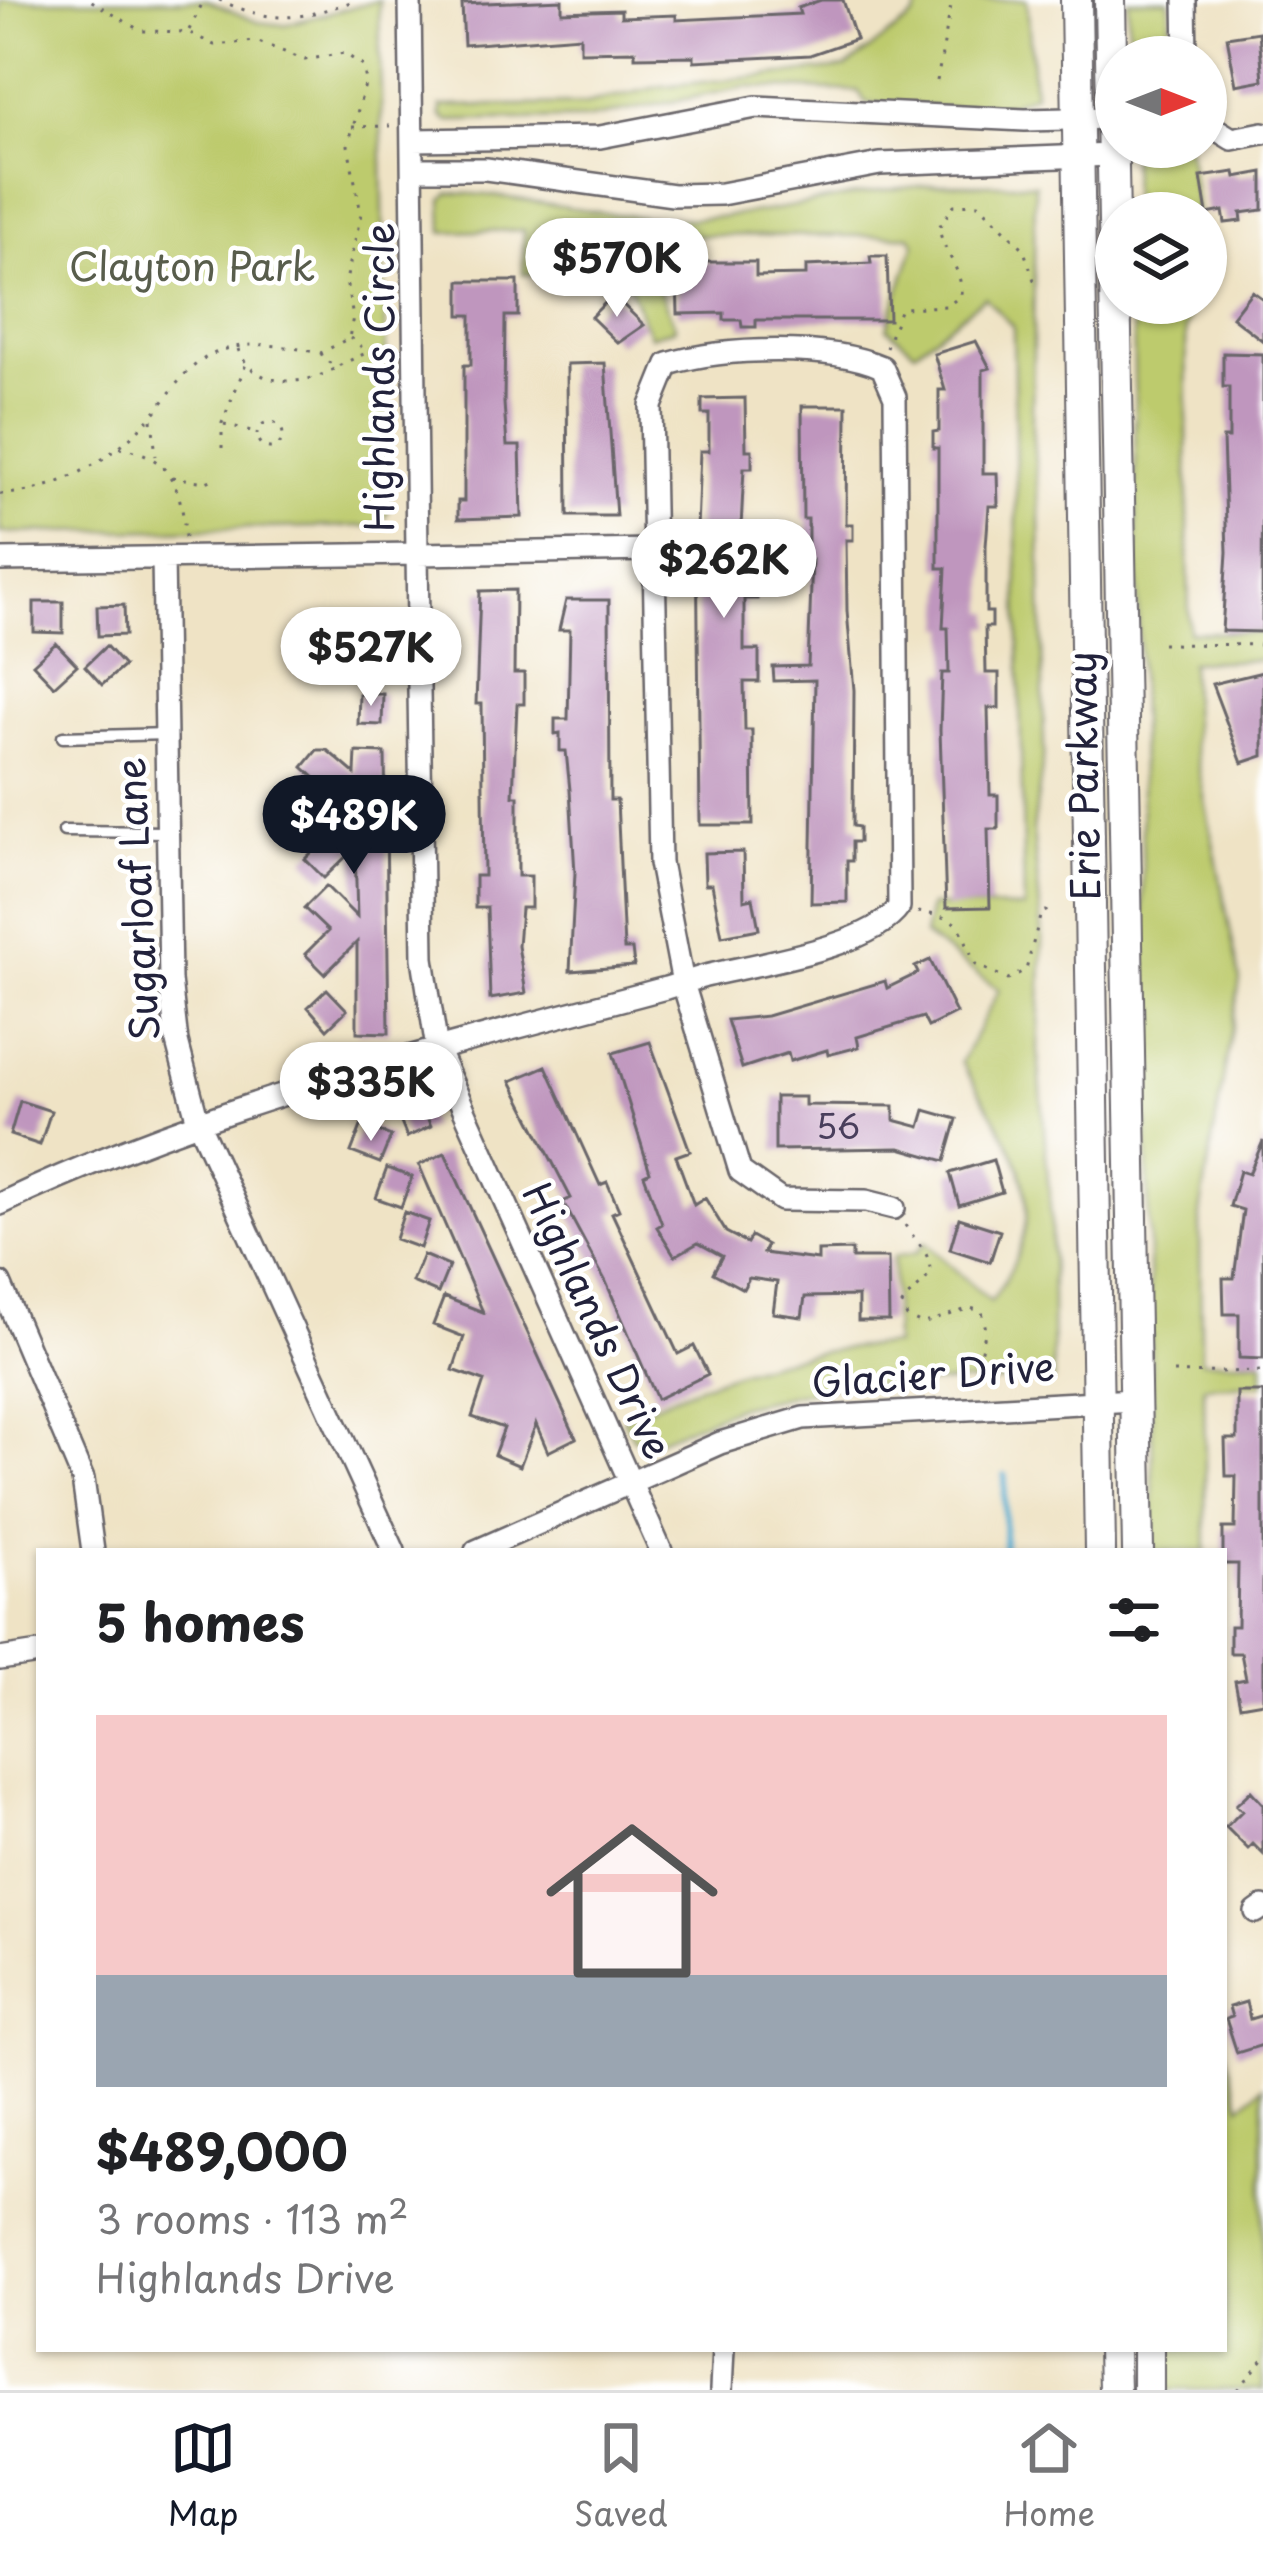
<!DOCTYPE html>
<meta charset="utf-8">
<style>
body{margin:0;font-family:"Playpen Sans",sans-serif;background:#f2f2f2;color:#202124;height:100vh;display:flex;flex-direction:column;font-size:45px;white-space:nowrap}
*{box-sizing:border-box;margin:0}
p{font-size:39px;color:#757577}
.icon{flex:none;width:66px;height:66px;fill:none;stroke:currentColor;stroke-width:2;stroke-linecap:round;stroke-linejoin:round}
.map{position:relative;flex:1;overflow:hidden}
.sheet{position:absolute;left:36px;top:1548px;width:1191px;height:804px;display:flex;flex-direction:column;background:#fff;border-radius:0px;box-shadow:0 3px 9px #0004}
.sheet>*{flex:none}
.needle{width:78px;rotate:90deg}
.fabs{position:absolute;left:1095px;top:36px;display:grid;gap:24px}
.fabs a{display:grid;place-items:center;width:132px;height:132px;border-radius:50%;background:#fff;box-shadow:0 3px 9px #0004;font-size:60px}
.price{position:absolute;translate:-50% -102px;padding:0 27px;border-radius:42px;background:#fff;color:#222;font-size:39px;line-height:78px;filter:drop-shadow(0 3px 6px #0008)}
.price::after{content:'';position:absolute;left:50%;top:72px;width:36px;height:27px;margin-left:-18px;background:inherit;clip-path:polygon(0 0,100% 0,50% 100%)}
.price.on{background:#111827;color:#fff}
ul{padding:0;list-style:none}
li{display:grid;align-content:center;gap:24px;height:636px;padding:0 60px}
li span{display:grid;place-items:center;height:372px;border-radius:0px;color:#555}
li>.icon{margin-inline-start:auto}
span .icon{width:216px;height:216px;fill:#fffc;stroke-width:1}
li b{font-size:51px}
h2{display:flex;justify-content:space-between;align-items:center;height:144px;padding:0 60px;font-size:51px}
.tab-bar{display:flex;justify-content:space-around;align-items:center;height:168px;border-top:3px solid #e0e0e0;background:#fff;font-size:33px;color:#757577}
.tab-bar a{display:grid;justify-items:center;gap:6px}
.tab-bar .on{color:#111827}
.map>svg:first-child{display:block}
</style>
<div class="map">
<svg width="1263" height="2390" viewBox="0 0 1263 2390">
<rect width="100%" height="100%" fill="#fff"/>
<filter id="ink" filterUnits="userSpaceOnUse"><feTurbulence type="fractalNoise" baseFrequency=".00833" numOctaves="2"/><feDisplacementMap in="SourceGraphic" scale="24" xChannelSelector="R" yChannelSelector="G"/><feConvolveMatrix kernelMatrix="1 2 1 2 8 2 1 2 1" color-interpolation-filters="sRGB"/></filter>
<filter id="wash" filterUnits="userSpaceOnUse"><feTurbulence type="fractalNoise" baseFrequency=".004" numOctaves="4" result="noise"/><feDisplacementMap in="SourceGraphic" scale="48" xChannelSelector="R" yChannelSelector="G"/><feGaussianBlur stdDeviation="2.7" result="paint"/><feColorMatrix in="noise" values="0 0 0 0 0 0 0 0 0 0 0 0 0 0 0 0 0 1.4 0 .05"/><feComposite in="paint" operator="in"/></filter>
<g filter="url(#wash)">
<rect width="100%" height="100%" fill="#efe3c5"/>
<path fill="#bdcb6d" stroke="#707654" stroke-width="3" d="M0,0H206L257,22L284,25L379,0L389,509L383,521L371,526L0,533Z
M921,0H1027L1034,94L993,111L866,103L858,91L746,87L586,119L447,121L441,116V106L585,104L662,86L845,68L915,16Z
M1128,0H1169L1171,57H1129Z
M1131,147H1188L1197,213H1132Z
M944,184H1035L1032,428L1040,516L1044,753L1033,830L1043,941L1038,1050L1051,1218L1053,1381L837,1385L740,1406L648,1444L634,1439L623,1419C713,1376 794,1348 894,1345L893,1257L916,1253L924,1242L991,1302C1061,1200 1016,1155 961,1062L999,990L924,935L930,906L1024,908L1013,327L985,297L915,351L887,328L915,244L910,236L635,235L676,328L650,336L607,233L568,232L554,274H523L524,230L443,232L442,200L449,193C524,194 596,217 670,219C763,220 851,189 944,184Z
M1133,303H1194L1186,328L1189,632L1263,633V660L1190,662L1194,745L1240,980L1200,1214L1201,1361H1263V1384L1204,1386L1206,1551H1154Z
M1224,2048L1241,2106L1263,2086V2390H1164V2349H1224Z"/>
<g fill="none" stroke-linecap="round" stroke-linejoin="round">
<path stroke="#4faacd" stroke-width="6" d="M1004,1551L1005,1475"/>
</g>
<g id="blocks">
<path fill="#bf96be" d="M562,0V12L621,10V17L676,15V20L800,14L798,8L821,0H843L856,39L810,55L694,61V56L635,57V51L580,52V36L464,45L462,4Z
M1259,32L1263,80L1236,85L1227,37Z
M1235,172L1236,177L1263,172V210L1241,213L1242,221L1225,223L1223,211L1207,214L1201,177Z
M870,256H887L889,320H756V327H742L741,320H724V313L678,314L677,276H690V262H756V276L806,275V266L871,263Z
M460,281H518V316H505L504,403L507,446H520L522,517L458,519V501H464V365H471V315H460Z
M1252,291L1263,299V341L1232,317Z
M613,295L644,325L618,343L591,317Z
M976,341L990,368L983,370V473H997L998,506H989L986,546V612H992V627H985L986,673H999V708H988L990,795H998V829H988L990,907L946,908L940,730L942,673H949L948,628H943L946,568H938V448H933V432L939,431V390H945L934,354Z
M1223,353L1263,354L1262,632L1222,631L1227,552L1223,438H1229V387H1223Z
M605,363L616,516H568L567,364Z
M745,398L746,450H752V468H744L739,568H757V599H744V650H759V682H744L745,730H752L753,825H700L697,530L700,451H709V414H702V399Z
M802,406H847L846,524H853V540H846L847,611L854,690L853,826L859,827V842H852V861H847V902L811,903L815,680L774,681L773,667L808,666L812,560H808V519H803Z
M515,590L514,673H524V704H517L513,796H518V876H531V908H521L518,946L526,993L490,999L487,908H475V876H484L482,704H476L480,591Z
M566,600H609L610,800H617L624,949H632L634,966L570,971L575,873L570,790L566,751H560V733L555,734V719H568L570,630H559Z
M34,602H63V633L34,632Z
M124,605L125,635L98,636L97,606Z
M56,643L77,665L54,686L33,664Z
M106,646L124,666L102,685L85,666Z
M1263,672V756L1242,763L1212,684Z
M359,694H383L382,725L358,724Z
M317,750H327L355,774L356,752L385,753L389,1033L357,1032V942L325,974L305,954L328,931L304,908L326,886L357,917L355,848L324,878L305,859L330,834L305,812L326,788L303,767Z
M743,852L744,900L753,898L759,929L722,936L712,884H705L704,853Z
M930,960L956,1013L928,1027L923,1017L857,1037L859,1047L828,1055L827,1050L790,1061L788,1053L742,1068L727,1020L767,1016L885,981L887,988L918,973L915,967Z
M327,989L347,1010L327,1029L308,1007Z
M650,1042L690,1151L676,1156L694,1205L705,1198L726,1232L747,1243L751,1236L767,1245L763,1253L818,1260V1251L852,1250V1258H888L889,1321H858V1296L805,1297L802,1317L773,1313L777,1282L749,1278L743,1289L713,1273L722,1256L698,1243L675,1256L657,1227L662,1224L644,1175L650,1172L613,1053Z
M546,1066L600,1185L607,1182L619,1210L612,1213L678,1354L694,1346L708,1374L657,1399L606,1282L563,1202L571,1198L511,1081Z
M775,1097H805V1105L894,1106V1120L920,1127L925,1110L957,1119L945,1161L900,1148L775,1150Z
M419,1100L431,1126L407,1137L396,1111Z
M20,1101L51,1111L40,1145L10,1135Z
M362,1124L391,1136L380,1163L351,1152Z
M1263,1141V1359L1239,1358V1314H1224L1223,1278H1234L1243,1210L1230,1206L1240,1171L1249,1174Z
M445,1153L576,1438L548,1452L536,1424L520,1466L494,1455L504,1428L472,1417L484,1381L453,1370L464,1337L433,1325L444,1297L483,1312L419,1165Z
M993,1160L1002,1192L959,1205L950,1173Z
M387,1168L412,1177L401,1207L376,1198Z
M404,1212L429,1221L420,1248L395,1239Z
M959,1218L1000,1231L990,1262L950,1249Z
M423,1255L449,1266L438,1293L412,1282Z
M1237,1392H1263V1702L1240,1706L1235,1681L1246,1679L1241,1653H1230V1626H1237L1238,1564H1224L1223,1551V1528H1235L1236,1476H1226L1225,1439H1237Z
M1251,1791L1263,1804V1854L1253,1844L1248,1849L1226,1827L1242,1811L1236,1805Z
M1246,2002L1250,2019L1263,2015V2045L1237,2053L1226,2019L1232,2017L1229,2007Z"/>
</g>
</g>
<g filter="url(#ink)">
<use href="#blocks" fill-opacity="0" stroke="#6a666b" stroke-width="3"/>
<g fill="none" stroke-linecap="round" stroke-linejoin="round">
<defs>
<path id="lane" d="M63,737L166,734
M64,831L168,832"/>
<path id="street" d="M1185,0L1186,57
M1206,123L1232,139L1263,133
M414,140L600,137L756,107L1025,120L1112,118
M415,169H486L673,195L721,194L880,164L1112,155
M653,550L417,554L423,958L437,1049L661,1551
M163,558L170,980L177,1042L198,1122L394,1551
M0,560L417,554L410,0
M0,1204C212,1103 440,1048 666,988L702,977C752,964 871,948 899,907L895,397L882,367C829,344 724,347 668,364L651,406L660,863L683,983L740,1171L781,1200L866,1201L894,1208
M0,1283L83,1479L93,1551
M476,1551L720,1443L803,1418L1134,1400
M0,1659L39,1653
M1256,1912L1263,1907
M721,2390L723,2349"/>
<path id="secondary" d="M1076,0L1100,1551
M1110,0L1138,1551
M1113,2349L1114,2390
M1148,2349V2390"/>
</defs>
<use href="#lane" stroke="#6a666b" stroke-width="15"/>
<use href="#street" stroke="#6a666b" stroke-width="26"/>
<use href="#secondary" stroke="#6a666b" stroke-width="34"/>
<path stroke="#6a666b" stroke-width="3" stroke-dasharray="3 9" stroke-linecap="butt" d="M219,0C278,26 298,19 357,0
M189,30L204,0
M937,81L952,0
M352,127L390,126
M350,338L368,352L390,346
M886,348L901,308L948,306L961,295C963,268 942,252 939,227L954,205L979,204L1023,248L1034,280L1042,282
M238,349C253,390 309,387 338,366
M321,353L325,361L338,366L368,352
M152,419L156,456
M257 435a13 13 0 1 1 26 0a13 13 0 1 1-26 0Z
M224,424L255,432
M120,448C171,454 183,492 185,538
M222,448V423L246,364
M172,477L206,482L216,478
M0,494C56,493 109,461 147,421C172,395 181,366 220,351C254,339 287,347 321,353L349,338L353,317L346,281L361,214L348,145L366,81L363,66L344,53L305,60L256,41L214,45L188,32L141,31L90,0
M1162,644L1263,645
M918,912C966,919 958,926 976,965L1008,979L1026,970L1041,913L1051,909
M905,1225C916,1242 943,1264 922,1284C914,1292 908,1294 902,1305L907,1317L922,1324L970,1308L982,1311L986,1330L977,1365
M1173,1373L1263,1371
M1238,2390L1263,2359"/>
<use href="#lane" stroke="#fff" stroke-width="10"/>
<use href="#street" stroke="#fff" stroke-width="21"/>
<use href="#secondary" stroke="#fff" stroke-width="30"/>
</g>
</g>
<g text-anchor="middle" stroke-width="9" stroke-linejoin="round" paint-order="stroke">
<g font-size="33" fill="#493f5c">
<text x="838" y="1139">56</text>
</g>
<g font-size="39" fill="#585d4c" stroke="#fff">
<text x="192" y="281">Clayton Park</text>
</g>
<g font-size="39" fill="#22223b" stroke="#fff">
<text transform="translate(380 377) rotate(-90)" y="14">Highlands Circle</text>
<text transform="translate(1084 776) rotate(-91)" y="14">Erie Parkway</text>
<text transform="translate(138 899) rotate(-93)" y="14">Sugarloaf Lane</text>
<text transform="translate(597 1321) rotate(65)" y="14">Highlands Drive</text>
<text transform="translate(933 1375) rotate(-4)" y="14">Glacier Drive</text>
</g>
</g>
</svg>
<div class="fabs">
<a><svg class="needle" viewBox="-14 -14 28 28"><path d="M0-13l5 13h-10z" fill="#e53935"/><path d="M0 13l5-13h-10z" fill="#757577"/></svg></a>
<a><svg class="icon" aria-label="layers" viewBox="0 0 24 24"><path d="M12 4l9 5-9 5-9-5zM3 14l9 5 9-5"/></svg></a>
</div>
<b class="price" style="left:617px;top:320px">$570K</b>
<b class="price" style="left:724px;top:621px">$262K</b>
<b class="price" style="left:371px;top:709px">$527K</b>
<b class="price on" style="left:354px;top:877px">$489K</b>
<b class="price" style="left:371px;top:1144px">$335K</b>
<section class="sheet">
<h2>5 homes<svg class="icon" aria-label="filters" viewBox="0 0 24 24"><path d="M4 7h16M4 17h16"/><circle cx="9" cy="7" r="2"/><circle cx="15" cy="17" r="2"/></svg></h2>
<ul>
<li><span style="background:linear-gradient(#f6c9c9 70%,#9aa5b1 0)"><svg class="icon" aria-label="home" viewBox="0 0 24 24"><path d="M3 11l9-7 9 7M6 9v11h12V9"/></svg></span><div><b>$489,000</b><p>3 rooms · 113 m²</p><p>Highlands Drive</p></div></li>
</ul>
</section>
</div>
<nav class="tab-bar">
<a class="on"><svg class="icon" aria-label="map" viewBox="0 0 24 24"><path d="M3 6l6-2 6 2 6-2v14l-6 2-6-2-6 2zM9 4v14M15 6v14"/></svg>Map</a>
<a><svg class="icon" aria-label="saved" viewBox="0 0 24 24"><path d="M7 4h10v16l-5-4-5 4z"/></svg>Saved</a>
<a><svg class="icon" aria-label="home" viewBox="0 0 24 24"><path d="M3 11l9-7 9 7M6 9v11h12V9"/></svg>Home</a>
</nav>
